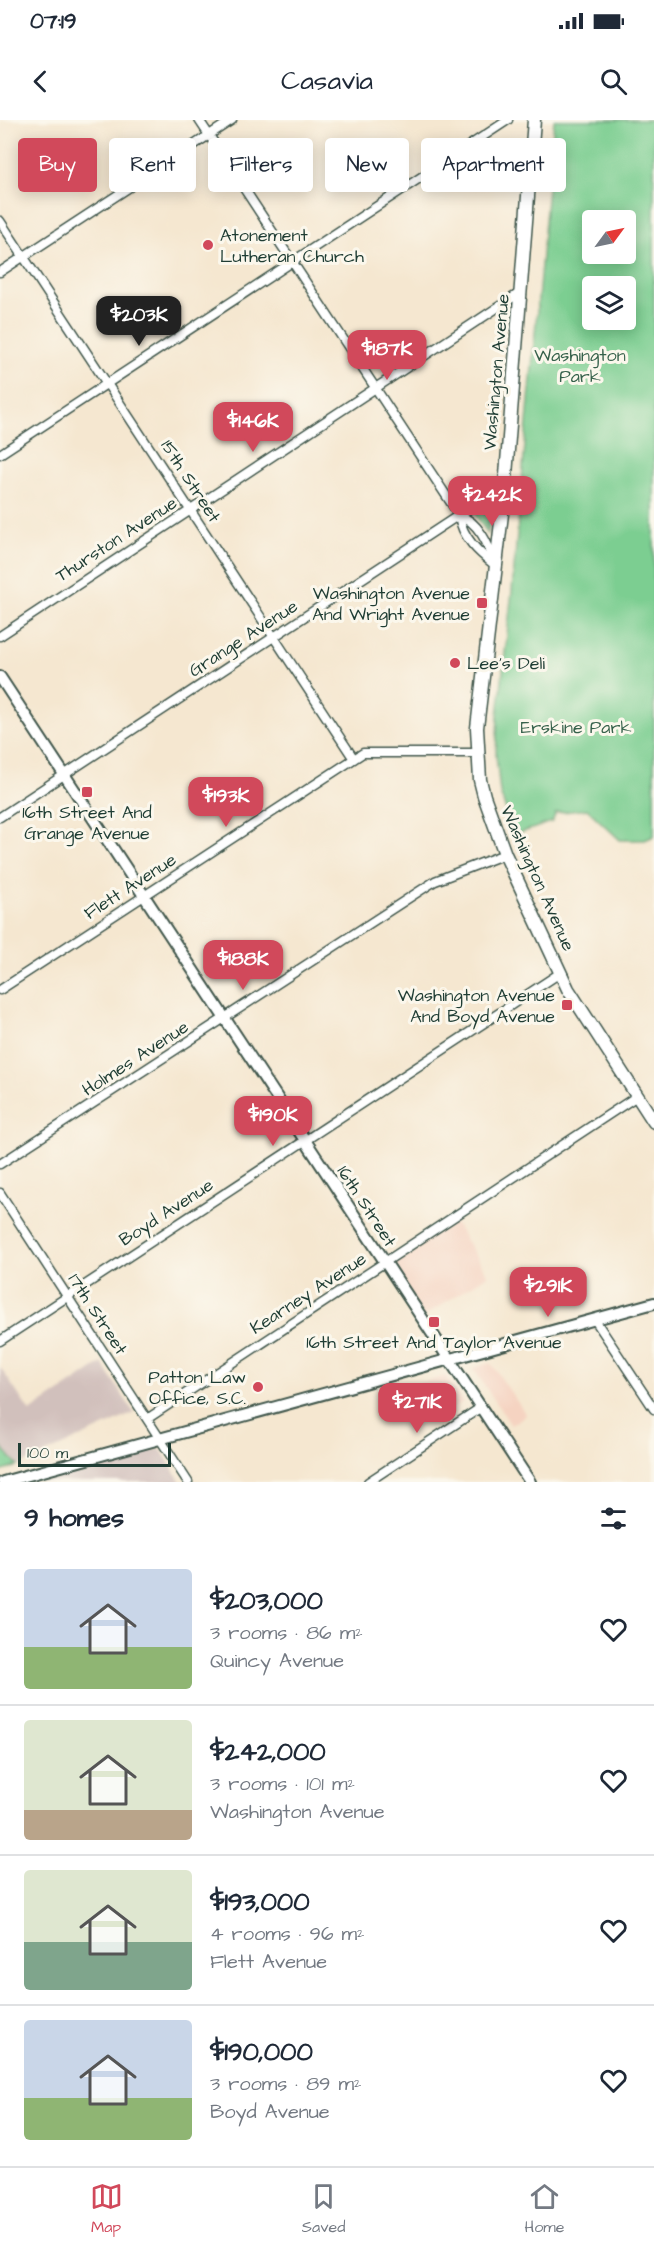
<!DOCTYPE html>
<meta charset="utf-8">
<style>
body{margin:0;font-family:"Architects Daughter",sans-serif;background:#f6f6f7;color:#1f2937;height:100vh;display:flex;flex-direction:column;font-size:22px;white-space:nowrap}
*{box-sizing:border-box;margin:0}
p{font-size:20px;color:#747a83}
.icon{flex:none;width:33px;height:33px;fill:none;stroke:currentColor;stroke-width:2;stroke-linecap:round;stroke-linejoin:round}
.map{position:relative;height:1362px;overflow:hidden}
.sheet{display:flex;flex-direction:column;background:#fff;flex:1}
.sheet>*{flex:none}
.banner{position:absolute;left:18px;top:18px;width:618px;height:54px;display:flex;gap:12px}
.needle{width:39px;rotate:57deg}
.fabs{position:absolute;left:582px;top:90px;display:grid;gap:12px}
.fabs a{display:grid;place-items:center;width:54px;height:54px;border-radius:6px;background:#fff;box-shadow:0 3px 15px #0003;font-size:30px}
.scale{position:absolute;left:18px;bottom:15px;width:153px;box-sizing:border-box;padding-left:6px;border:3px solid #1f3d34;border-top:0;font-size:16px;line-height:21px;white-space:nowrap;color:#1f3d34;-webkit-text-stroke:4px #fbf7ec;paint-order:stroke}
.price{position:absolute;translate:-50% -51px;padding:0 14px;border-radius:12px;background:#d1495b;color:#fff;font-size:20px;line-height:39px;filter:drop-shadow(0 2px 3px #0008)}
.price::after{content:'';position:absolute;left:50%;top:36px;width:18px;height:14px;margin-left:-9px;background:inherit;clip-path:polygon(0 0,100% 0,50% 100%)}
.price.selected{background:#222;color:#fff}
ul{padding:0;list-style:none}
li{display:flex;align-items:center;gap:18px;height:150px;padding:0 24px}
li+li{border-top:2px solid #e0e1e3}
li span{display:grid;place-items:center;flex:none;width:168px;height:120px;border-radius:6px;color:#555}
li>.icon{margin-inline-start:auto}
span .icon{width:72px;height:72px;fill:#fffc;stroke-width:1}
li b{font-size:26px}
h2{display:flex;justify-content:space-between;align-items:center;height:72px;padding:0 24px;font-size:26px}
.pill{padding:0 21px;border-radius:6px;background:#fff;box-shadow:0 3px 15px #0003;font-size:21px;line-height:54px}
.pill.selected{background:#d1495b;color:#fff}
.status{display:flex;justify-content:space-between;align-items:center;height:42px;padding:0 30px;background:#fff;direction:ltr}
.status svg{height:16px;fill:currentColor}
header{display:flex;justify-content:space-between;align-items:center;height:78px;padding:0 24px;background:#fff;font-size:27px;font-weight:600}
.dock{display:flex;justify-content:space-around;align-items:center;height:84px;border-top:2px solid #e0e1e3;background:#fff;font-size:16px;color:#747a83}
.dock a{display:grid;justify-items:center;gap:3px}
.dock .selected{color:#d1495b}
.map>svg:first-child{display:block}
</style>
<div class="status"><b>07:19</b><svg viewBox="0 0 49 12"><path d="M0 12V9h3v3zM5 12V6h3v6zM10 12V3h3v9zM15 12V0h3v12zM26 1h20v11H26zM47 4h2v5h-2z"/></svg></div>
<header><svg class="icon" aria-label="back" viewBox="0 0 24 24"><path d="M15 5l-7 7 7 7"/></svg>Casavia<svg class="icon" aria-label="search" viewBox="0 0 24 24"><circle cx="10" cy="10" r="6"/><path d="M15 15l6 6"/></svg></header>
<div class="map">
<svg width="654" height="1362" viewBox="0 0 654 1362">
<rect width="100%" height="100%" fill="#fbf7ec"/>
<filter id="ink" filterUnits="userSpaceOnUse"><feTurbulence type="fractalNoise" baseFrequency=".0167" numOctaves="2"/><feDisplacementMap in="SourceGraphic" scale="12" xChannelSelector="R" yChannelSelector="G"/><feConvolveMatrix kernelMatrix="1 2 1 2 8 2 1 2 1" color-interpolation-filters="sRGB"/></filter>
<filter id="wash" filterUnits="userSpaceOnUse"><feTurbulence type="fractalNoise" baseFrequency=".008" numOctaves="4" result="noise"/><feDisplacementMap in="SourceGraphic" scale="24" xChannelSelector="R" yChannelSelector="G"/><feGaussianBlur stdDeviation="1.35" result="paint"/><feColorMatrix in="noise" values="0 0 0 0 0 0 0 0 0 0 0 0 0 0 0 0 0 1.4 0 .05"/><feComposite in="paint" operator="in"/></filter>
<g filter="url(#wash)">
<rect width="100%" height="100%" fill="#f5e7d0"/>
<path fill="#f5d3c1" d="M452,1098L488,1155L421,1198L385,1142Z
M491,1243L526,1295L511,1305L473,1248Z
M446,1256L463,1282L433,1301L409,1266Z"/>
<path fill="#d1c0bc" d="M102,1243L134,1293L18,1346L0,1325V1247L30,1292Z
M156,1329L161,1330L181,1362H39Z"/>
<path fill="#7bce91" stroke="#4d8662" stroke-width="1.5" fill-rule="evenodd" d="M554,0H654V716L645,720H620L587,689L556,693L552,702L514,715L500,672L496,635L498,595L512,471ZM592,100H626V134H592ZM592,166H626V200H592Z
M490,384H491L488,414L475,394Z
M0,1325L18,1346L0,1352Z"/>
</g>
<g filter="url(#ink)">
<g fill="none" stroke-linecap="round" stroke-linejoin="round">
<defs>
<path id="street" d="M199,0L459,395C462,418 479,433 496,446
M0,101L354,639
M0,152L232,0
M0,334L508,0
M459,395C479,402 488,424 495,443
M0,516L521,172
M0,697L459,395L505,368
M0,870L363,633H477
M0,1044L435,761L505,734
M0,1073L188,1362
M595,1200L654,1289
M0,1221L560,853
M147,1299L637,976
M368,1362L480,1288"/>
<path id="secondary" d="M0,557L530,1362
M3,1362L654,1183"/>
<path id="primary" d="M534,0L505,368L477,608L480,660L484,676L505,734L568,869L654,1002"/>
</defs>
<use href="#street" stroke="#3f564b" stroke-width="11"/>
<use href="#secondary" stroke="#3f564b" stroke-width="14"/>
<use href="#primary" stroke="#3f564b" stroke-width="15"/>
<use href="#street" stroke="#fff" stroke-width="8"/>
<use href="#secondary" stroke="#fff" stroke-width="10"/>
<use href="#primary" stroke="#fff" stroke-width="12"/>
</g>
</g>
<g fill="#d1495b" stroke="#fbf7ec" stroke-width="2">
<circle cx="208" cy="125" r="6"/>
<rect x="476" y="477" width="12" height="12" rx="3"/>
<circle cx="455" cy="543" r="6"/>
<rect x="81" y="666" width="12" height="12" rx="3"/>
<rect x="561" y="879" width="12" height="12" rx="3"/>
<rect x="428" y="1196" width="12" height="12" rx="3"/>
<circle cx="258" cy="1267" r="6"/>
</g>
<g text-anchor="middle" stroke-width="6" stroke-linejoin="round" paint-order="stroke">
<g font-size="18" fill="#1f3d34" stroke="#fbf7ec" text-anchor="end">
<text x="220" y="121" text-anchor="start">Atonement<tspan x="220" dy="21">Lutheran Church</tspan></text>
<text x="470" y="479">Washington Avenue<tspan x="470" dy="21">And Wright Avenue</tspan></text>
<text x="467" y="549" text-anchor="start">Lee's Deli</text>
<text x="87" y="698" text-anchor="middle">16th Street And<tspan x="87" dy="21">Grange Avenue</tspan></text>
<text x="555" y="881">Washington Avenue<tspan x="555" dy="21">And Boyd Avenue</tspan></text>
<text x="434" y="1228" text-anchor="middle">16th Street And Taylor Avenue</text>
<text x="246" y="1263">Patton Law<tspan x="246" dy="21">Office, S.C.</tspan></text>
</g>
<g font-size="18" fill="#36614b" stroke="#fbf7ec">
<text x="580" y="241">Washington<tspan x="580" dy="21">Park</tspan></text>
<text x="576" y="613">Erskine Park</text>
</g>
<g font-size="18" fill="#1f3d34" stroke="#fbf7ec">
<text transform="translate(496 252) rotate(-85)" y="6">Washington Avenue</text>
<text transform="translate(191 361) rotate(57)" y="6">15th Street</text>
<text transform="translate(116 419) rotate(-33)" y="6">Thurston Avenue</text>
<text transform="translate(243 518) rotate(-33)" y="6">Grange Avenue</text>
<text transform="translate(538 758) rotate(66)" y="6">Washington Avenue</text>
<text transform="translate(130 766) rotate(-33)" y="6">Flett Avenue</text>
<text transform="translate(135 938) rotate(-33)" y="6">Holmes Avenue</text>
<text transform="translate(367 1086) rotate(57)" y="6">16th Street</text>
<text transform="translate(166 1092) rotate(-33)" y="6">Boyd Avenue</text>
<text transform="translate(308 1173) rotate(-33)" y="6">Kearney Avenue</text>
<text transform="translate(98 1194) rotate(57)" y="6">17th Street</text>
</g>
</g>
</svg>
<div class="fabs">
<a><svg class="needle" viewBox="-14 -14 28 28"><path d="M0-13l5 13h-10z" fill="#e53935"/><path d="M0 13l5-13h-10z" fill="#747a83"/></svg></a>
<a><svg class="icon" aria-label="layers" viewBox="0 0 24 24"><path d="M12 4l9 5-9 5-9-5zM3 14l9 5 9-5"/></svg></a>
</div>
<div class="scale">100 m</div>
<b class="price selected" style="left:139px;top:227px">$203K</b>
<b class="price" style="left:387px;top:261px">$187K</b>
<b class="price" style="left:253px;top:333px">$146K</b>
<b class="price" style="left:492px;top:407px">$242K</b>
<b class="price" style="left:226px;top:708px">$193K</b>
<b class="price" style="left:243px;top:871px">$188K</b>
<b class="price" style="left:273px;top:1027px">$190K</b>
<b class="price" style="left:548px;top:1198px">$291K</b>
<b class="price" style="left:417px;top:1314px">$271K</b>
<div class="banner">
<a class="pill selected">Buy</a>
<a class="pill">Rent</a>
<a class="pill">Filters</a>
<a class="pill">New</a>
<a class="pill">Apartment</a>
</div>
</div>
<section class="sheet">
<h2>9 homes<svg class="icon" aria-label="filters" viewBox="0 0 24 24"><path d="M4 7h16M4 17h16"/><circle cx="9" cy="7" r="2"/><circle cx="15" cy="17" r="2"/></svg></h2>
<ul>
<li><span style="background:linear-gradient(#c9d6e8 65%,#8fb573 0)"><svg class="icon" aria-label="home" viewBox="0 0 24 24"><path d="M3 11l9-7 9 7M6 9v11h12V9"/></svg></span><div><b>$203,000</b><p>3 rooms · 86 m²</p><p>Quincy Avenue</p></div><svg class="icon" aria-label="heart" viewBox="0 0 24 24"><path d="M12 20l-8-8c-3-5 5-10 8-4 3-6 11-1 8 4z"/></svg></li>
<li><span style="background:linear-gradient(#dfe7d0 75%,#b9a48a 0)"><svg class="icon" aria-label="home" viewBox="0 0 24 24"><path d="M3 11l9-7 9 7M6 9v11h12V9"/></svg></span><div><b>$242,000</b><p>3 rooms · 101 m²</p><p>Washington Avenue</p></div><svg class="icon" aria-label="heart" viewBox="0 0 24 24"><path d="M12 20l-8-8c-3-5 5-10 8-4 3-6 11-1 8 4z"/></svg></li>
<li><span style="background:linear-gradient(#dfe7d0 60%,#7fa58c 0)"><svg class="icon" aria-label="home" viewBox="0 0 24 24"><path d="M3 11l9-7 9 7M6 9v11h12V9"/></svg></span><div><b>$193,000</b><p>4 rooms · 96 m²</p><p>Flett Avenue</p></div><svg class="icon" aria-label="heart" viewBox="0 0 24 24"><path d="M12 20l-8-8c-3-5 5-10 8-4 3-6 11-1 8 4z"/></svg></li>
<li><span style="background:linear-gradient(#c9d6e8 65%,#8fb573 0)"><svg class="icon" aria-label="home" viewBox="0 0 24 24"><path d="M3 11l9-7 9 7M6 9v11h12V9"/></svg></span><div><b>$190,000</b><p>3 rooms · 89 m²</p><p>Boyd Avenue</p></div><svg class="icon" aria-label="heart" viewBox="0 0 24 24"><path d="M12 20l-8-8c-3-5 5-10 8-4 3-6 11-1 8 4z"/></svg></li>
</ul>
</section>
<nav class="dock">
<a class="selected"><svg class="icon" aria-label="map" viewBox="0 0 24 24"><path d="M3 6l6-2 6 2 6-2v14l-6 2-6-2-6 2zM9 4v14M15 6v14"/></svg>Map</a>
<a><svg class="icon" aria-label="saved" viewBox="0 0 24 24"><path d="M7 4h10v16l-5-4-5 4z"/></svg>Saved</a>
<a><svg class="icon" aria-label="home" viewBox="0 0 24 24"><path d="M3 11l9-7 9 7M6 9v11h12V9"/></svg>Home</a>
</nav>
